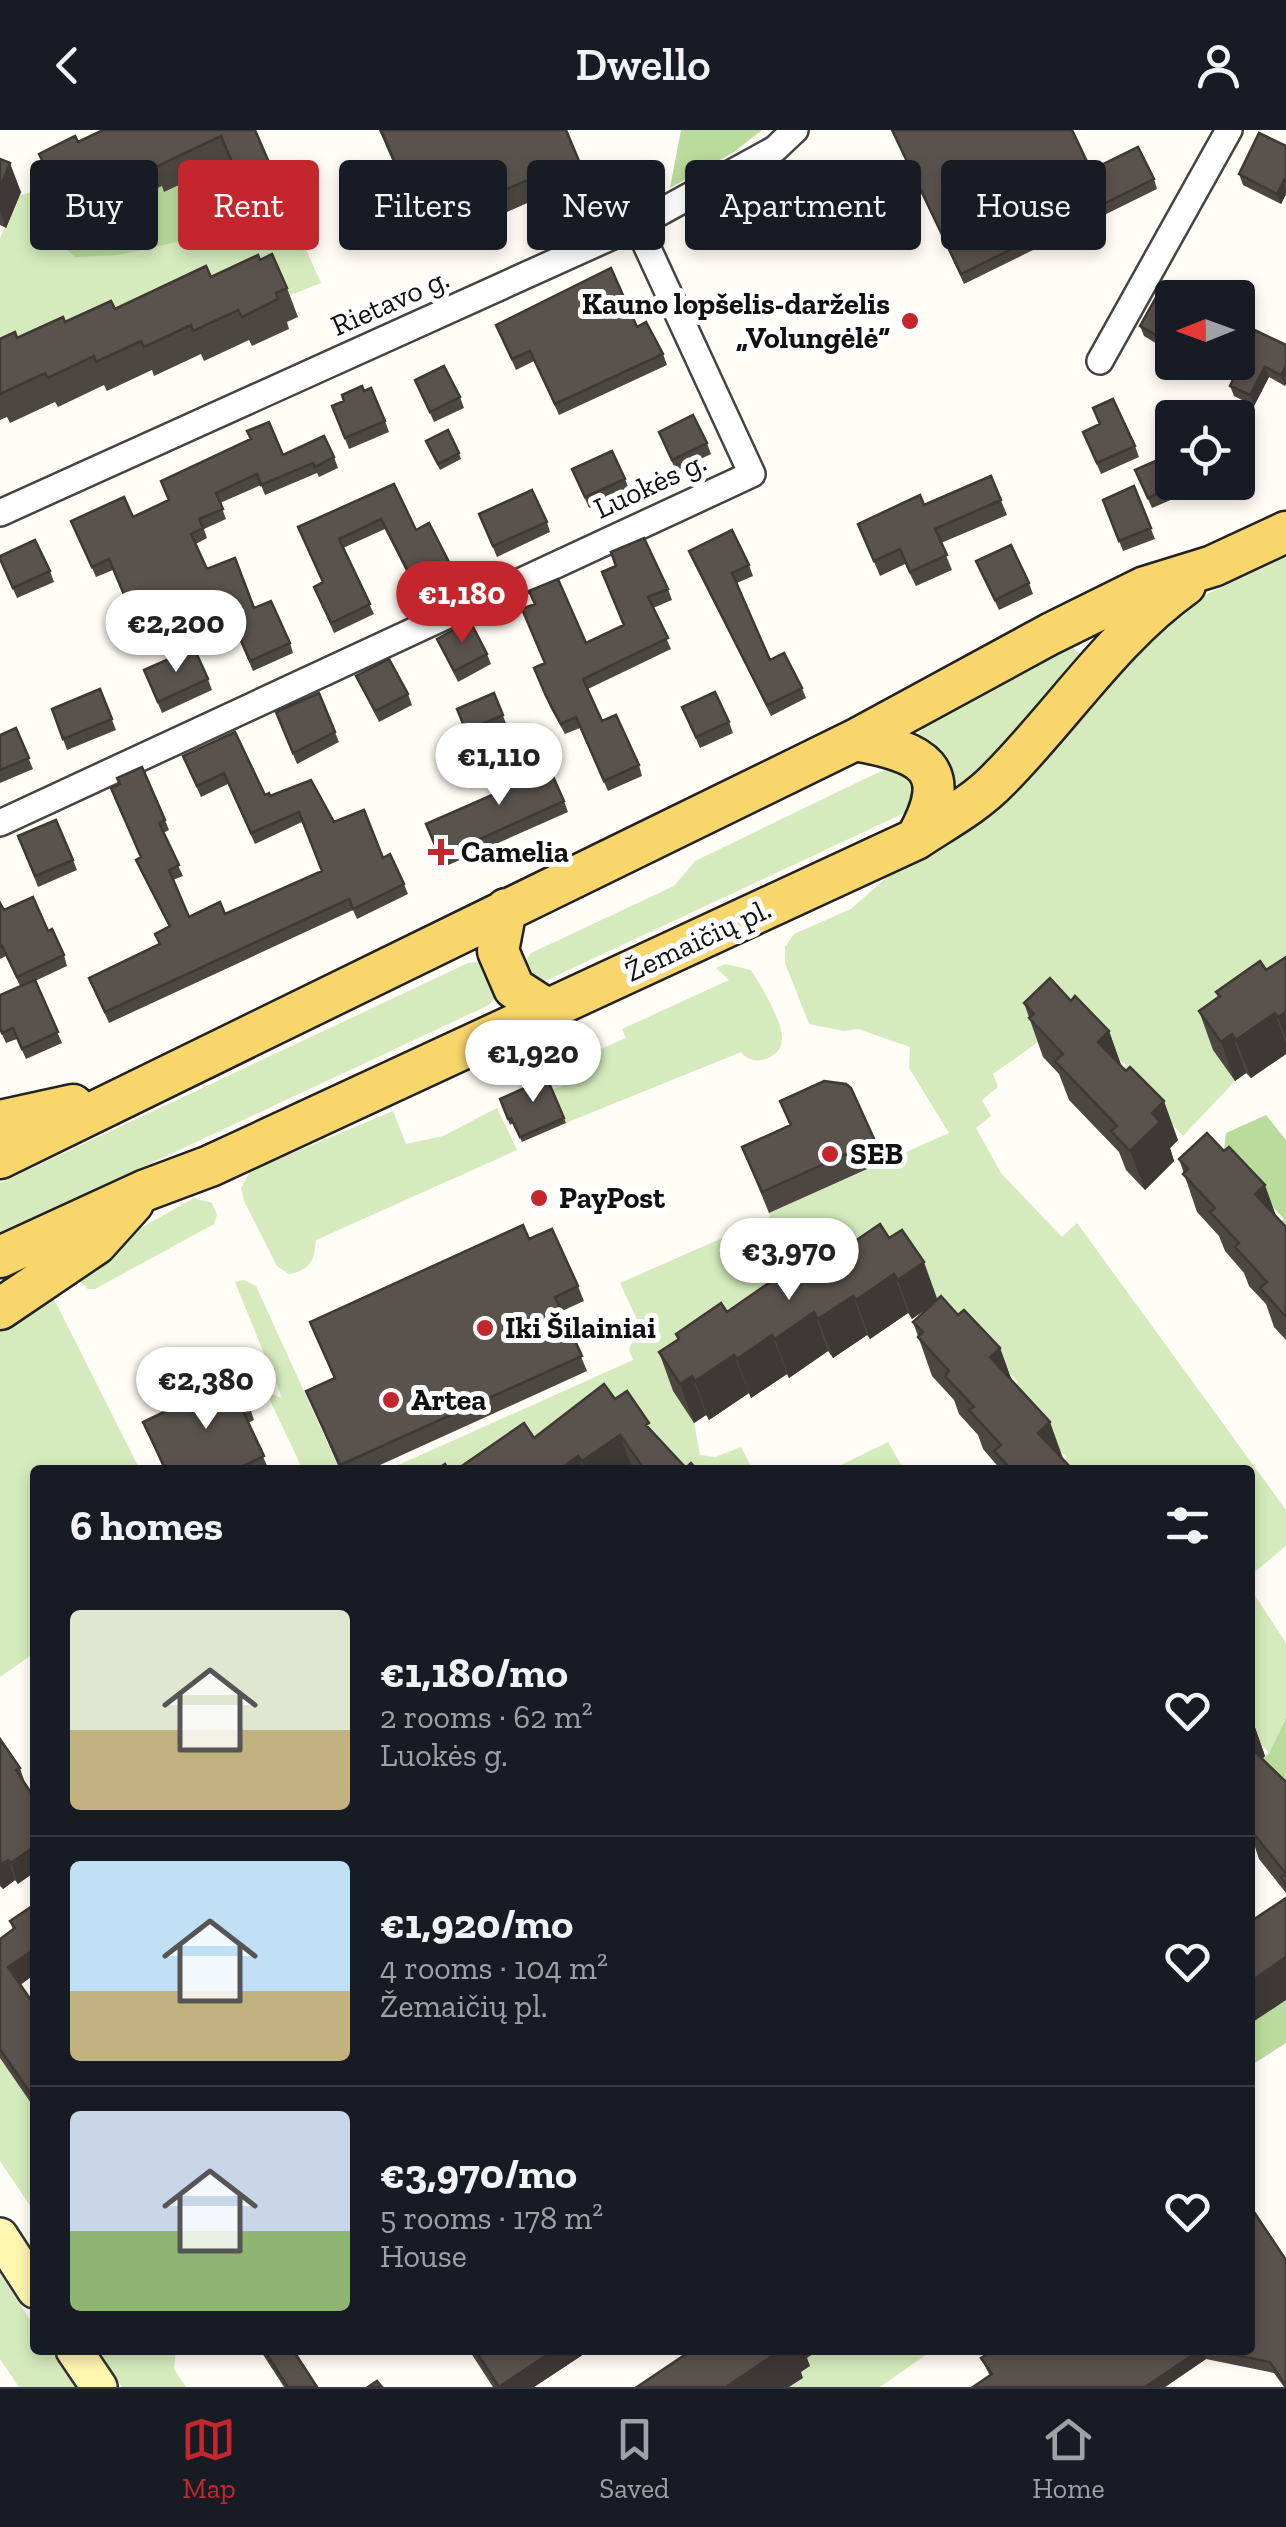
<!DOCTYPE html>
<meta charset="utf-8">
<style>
body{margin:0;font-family:"Zilla Slab",serif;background:#242831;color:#f1f3f6;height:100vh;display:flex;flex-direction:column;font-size:38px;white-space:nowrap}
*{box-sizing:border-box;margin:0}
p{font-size:32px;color:#9ea1a6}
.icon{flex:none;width:55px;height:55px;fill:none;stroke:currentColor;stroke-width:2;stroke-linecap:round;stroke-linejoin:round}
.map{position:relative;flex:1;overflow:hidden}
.details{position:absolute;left:30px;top:1335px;width:1225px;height:890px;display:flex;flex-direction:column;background:#171b24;border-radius:10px;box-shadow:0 5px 15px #0003}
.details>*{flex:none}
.hud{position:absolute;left:30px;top:30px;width:1228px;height:90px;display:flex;gap:20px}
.needle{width:65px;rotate:269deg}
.tools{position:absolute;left:1155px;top:150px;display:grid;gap:20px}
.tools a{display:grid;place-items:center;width:100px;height:100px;border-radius:10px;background:#171b24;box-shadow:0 5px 15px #0003;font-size:50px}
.price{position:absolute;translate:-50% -85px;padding:0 22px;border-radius:35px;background:#fff;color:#222;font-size:32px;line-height:65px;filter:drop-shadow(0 2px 5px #0008)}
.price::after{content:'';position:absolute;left:50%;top:60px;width:30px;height:22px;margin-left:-15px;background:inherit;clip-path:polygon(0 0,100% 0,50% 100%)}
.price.current{background:#c4262e;color:#fff}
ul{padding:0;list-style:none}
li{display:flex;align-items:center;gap:30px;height:250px;padding:0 40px}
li+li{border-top:2px solid #363941}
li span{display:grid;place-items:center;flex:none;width:280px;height:200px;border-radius:10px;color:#555}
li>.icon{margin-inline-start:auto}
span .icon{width:120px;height:120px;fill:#fffc;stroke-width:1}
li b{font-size:42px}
h2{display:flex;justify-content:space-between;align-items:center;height:120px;padding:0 40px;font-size:42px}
.chip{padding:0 35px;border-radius:10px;background:#171b24;box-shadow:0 5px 15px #0003;font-size:35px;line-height:90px}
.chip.current{background:#c4262e;color:#fff}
header{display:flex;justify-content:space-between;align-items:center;height:130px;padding:0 40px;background:#171b24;font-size:45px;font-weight:600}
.dock{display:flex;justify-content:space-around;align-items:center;height:140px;border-top:2px solid #363941;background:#171b24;font-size:28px;color:#9ea1a6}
.dock a{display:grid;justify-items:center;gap:5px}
.dock .current{color:#c4262e}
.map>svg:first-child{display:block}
</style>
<header><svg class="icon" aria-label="back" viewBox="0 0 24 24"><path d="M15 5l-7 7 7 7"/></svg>Dwello<svg class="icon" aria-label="person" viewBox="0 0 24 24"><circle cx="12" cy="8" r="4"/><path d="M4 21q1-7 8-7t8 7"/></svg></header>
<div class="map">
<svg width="1286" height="2257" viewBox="0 0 1286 2257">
<rect width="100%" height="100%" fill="#fffdf5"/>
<path fill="#d5ebbd" d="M216,0L249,75L280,61L321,153L288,166L0,243V108L19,66L38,60L44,73L38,94L221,102L218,58L210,33Z
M1286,427V881L1214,920L1235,951L1183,1006L1173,995L1168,1000L1112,951L1126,935L1064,888L1038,912L993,944L998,957L982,970L991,986L976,998L1001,1043L1062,1107L1077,1093L1286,1380V1416L1250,1446V1340H1055L1067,1327L1000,1270L1018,1252L938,1171L673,1261L694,1293L700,1325L715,1327L741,1317L753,1340H387L633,1230L629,1220L639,1194L620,1153L770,1087L769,1083L949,1003L909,938L910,917L858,899L844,901L809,894L785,833V817L794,804L851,779L888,746L939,720L965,701L1156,496L1184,475Z
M1067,517H1073L1079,525L1078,537L995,629L960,660L952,661L921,612L918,605L925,595Z
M895,637L918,645L913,679L545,851H534L525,832L531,823L674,756L695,731L877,643Z
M478,832L486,835L498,865L489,875L0,1104V1053L468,833Z
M726,834L751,840C760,854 782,890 782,908C783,928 753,939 741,922L566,993L551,960L573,952L566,934L626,908L622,899L729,850L716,838Z
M497,978L517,1020L316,1110C314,1131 311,1140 289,1144L277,1136L244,1071L241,1058L250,1041L393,981L406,1014L443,1006Z
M194,1068L212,1073L217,1085L214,1094L95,1159H88L78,1149L77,1143L139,1099Z
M244,1150L256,1156L340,1340H303L266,1262L282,1268L235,1152Z
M50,1161L140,1340H35V1531L30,1526L0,1547V1196Z
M888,1312L904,1340H831Z
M1250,1458L1286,1513V1588L1269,1623L1258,1611L1250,1609Z
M0,1928L35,1979V2083L0,2031Z
M0,2144L35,2197V2220H50L75,2257H19L0,2229Z
M97,2220H176L174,2239L186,2257H122Z
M818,2220H933L880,2257H789L803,2248L800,2242L805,2229Z"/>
<path fill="#b9dc9c" d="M681,0H762L734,22L670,58Z
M210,33L218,58L221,102L118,125L75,127L38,94L44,73L54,93L66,87L69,93L114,71L118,77Z
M1266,985L1286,1010V1129L1266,1107L1284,1089L1273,1077L1221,1042L1226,1003Z
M1286,1588V1672L1251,1640L1269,1623Z
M1286,1870V1913L1250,1936V1894L1261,1887L1258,1882Z"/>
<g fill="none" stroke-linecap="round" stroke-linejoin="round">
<defs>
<path id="minor" d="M1100,231L1229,0
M0,383L637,95L775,19L795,0
M0,693L752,344L637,95"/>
<path id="secondary" d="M0,2106L35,2160
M74,2220L99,2257"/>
<path id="primary" d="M855,610C922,622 957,637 916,709
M506,779L498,821L514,858L548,880
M0,991L73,975
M0,1028L855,610L1050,504L1145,457L1213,436L1286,402
M0,1127L146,1060L210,1036L916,709C943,691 975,674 998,650C1061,587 1112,507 1185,455
M0,1179L96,1114L133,1073"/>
</defs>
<use href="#minor" stroke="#444" stroke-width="30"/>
<use href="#secondary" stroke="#333" stroke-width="40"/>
<use href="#primary" stroke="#222" stroke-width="45"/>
<use href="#minor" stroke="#fff" stroke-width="25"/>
<use href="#secondary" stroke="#fff6b0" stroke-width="35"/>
<use href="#primary" stroke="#f9d66b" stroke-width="40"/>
</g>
<path fill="#4d4742" d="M255,0L280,61L249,75L230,31L164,62L162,56L117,77L114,71L70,92L48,48L39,24L78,12Z
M379,0H566L589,58L566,68L555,61L441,111L417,57L406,62Z
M892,0L1091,40L1154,49L1157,59L964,154Z
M1286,16V64L1281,74L1243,55L1239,44Z
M0,29L21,62L6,98L0,95Z
M260,130L287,158L298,187L287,192L289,199L252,216L249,210L204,231L201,224L154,246L152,240L107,261L104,255L58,277L55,272L10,293L7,287L0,290V209L17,208L115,179Z
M1172,168V223L1144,206L1140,196Z
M1238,192L1286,215L1285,256L1269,247L1254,276L1234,266L1230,256L1241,234L1237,232Z
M496,195L663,224L667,235L559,285L534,231L516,240Z
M415,250L460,267L464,278L434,292Z
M364,261L385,291L389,302L349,319L332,276Z
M1093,278L1135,316L1139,327L1101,344L1083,302L1099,294Z
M659,302L707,313L711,324L676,341Z
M428,316L459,323L461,329L440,340Z
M283,325L334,327L338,338L319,347L317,343L265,365L261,355L220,373L226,389L204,399L207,408L196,414L207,439L254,478L290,513L293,523L253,541L224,474L154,503L144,479L132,484L113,440L96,447L71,391L133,387Z
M572,339L625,349L629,359L589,378Z
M1135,340L1172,352H1199L1201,357L1152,378Z
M991,346L1007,385L941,413L952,440L916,456L905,434L880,446L858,394L924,375Z
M394,354L416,400L451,436L455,446L418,465L385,399L343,418L374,484L334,503L314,457L323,453L298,397Z
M1134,356L1155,409L1123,421L1103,370Z
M479,384L547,392L550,402L497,427Z
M689,421L749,435L753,446L737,453L770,530L802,558L806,568L771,586L693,431Z
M0,430L50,441L54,452L17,468Z
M976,431L1029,453L1033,464L999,480Z
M602,442L668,459L672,470L653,478L671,519L588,559L602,591L639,635L642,646L608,661L580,598L565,604L550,577L534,538L623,495Z
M437,509L487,524L491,534L458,552Z
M144,540L208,549L212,560L162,583Z
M356,546L408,564L412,575L379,592Z
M100,559L116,600L67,620L52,579Z
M319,563L339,612L297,634L280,593Z
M494,563L507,596L470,612L457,579Z
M682,577L729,592L733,603L700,618Z
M16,598L33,639L0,653V605Z
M235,602L265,665L334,692L383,728L404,754L408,764L357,789L353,780L109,893L89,848L159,815L155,804L169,797L140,740L136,730L141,727L114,668L165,690L169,700L163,703L183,746L173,750L189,787L225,784L322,741L302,692L255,714L228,654L201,667L183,626Z
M564,671L568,682L444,737L430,705Z
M18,706L73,730L77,740L38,757Z
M0,773L4,780L48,801L64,825L67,836L35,851L62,913L26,929L17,909L6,913L0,900V865L20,856L6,826L0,829Z
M1286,827V924L1251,948L1246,943L1235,951L1213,920L1199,881L1218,867L1216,862L1266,840Z
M1071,871L1109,901L1121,936L1178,1010L1170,1018L1174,1031L1145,1060L1126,1040L1119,1022L1069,970L1059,944L1043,927L1024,873Z
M543,939L566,993L522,1012L513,993L510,995L500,969L526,957Z
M780,971L875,1011L883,1032L769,1083L742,1017L790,996Z
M1179,1029L1277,1087L1286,1097V1210L1274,1197L1266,1174L1249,1156L1244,1143L1225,1121L1219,1106L1197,1082Z
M889,1108L937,1170L1000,1218L1012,1251L1064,1331L1073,1340H1001L983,1319L978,1305L959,1284L954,1270L932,1246L913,1192L931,1175L912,1189L908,1183L870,1209L867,1205L833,1228L828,1221L789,1248L787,1244L751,1268L749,1263L709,1290L706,1285L694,1293L673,1261L659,1222L678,1209L676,1204L727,1182L807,1144Z
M529,1109L578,1156L584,1171L562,1181L587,1241L369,1340H340L306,1261L334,1248L310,1192Z
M615,1269L653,1302L686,1338L697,1340H456L534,1308Z
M248,1272L254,1290L248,1293L269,1340H164L143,1292Z
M1250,1588L1253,1592L1265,1626L1262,1629L1286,1652V1763L1259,1729L1253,1711L1250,1708Z
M0,1609L20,1638L26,1656L18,1754L15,1750L3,1759L0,1756Z
M35,1774V1844L20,1855L35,1876V1979L0,1928V1809L13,1800L10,1791Z
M1286,2130V2257H1284L1274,2243L1206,2229L1165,2257H973L990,2246L981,2228L993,2220H1250Z
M260,2220H293L317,2257H284Z
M469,2220H590L534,2257H493Z"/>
<path fill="#3f3936" d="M10,33L21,62L6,98L0,80V58Z
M1284,50L1286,64L1281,74L1277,64Z
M1286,236V254L1285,256L1281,245Z
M1265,237L1269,247L1254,276L1250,265Z
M1286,882V910L1278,887Z
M1275,883L1286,914V924L1251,948L1236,910Z
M1109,901L1123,940L1098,912Z
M1232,904L1246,943L1235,951L1221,912Z
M1164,971L1178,1010L1170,1018L1174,1031L1145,1060L1130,1021L1152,983Z
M1265,1055L1279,1094L1255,1064Z
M924,1132L938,1171L912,1189L898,1150Z
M894,1144L908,1183L870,1209L856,1170Z
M853,1166L867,1205L833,1228L818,1189Z
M814,1182L828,1221L789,1248L775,1209Z
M772,1205L787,1244L751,1268L737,1229Z
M1000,1218L1014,1257L990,1227Z
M734,1225L749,1263L709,1290L695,1251Z
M692,1246L706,1285L694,1293L680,1254Z
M1050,1292L1064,1331L1038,1303Z
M620,1305L633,1340H585L582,1331Z
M578,1326L583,1340H559Z
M1253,1592L1265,1626L1251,1640L1250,1594Z
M35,1716V1742L18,1754L11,1733Z
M8,1730L15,1750L3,1759L0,1752V1735Z
M35,1819V1844L16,1858L8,1837Z
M1286,1827V1870L1250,1894V1852Z
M554,2220H590L534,2257H499Z
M781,2220H818L807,2228L810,2236L801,2242L803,2248L789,2257H726Z
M1200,2220H1203L1206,2229L1165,2257H1145Z"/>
<path fill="#5a524d" stroke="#3f3936" stroke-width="2.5" d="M103,0H255L271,37L240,51L221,6L156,37L153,32L108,53L105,47L61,68L39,24L75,6L78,12Z
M381,0H566L582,38L559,48L548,41L434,91L410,37L399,42Z
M892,0H1072L1091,40L1138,17L1154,49L961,144Z
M1259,3L1286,16V52L1284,50L1277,64L1239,44Z
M0,29L10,33L0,58Z
M272,124L287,158L276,163L278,169L242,187L238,180L193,201L191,195L144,217L141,211L96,232L94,226L48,248L45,243L0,264V209L15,202L17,208L63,187L65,192L111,171L115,179L206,136L211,147L258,125L260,130Z
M611,138L637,197L646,192L663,224L555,274L530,221L512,229L496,195Z
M1163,155L1185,168H1172V214L1140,196Z
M1238,192L1286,215V236L1281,245L1265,237L1250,265L1230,256L1244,227L1238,224Z
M444,236L460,267L430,282L415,250Z
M362,256L364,261L371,258L385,291L345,308L332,276L344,271L342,265Z
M1113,269L1135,316L1097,333L1083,302L1100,294L1093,278Z
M693,285L707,313L672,330L659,302Z
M269,292L283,325L324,306L334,327L315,337L313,333L261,355L257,344L216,363L223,379L199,389L203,398L191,404L207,439L235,428L254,478L271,471L290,513L250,531L220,463L151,493L140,469L128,474L109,429L92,437L71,391L124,367L133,387L169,370L161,351L251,309L247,301Z
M448,300L459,323L438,334L426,311Z
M612,321L625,349L585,367L572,339Z
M1172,324V352H1182L1148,368L1135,340Z
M991,346L1001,370L935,399L947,425L910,442L900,419L874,431L858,394L920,365L924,375Z
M394,354L416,400L429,393L451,436L415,455L381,389L339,409L370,474L331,493L314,457L323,452L298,397Z
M1134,356L1151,398L1119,411L1103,370Z
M532,360L547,392L493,416L479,384Z
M732,400L749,435L732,443L770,530L784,523L802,558L767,575L689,421Z
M644,408L668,459L648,467L668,508L583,549L602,591L616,585L639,635L604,651L576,587L561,594L546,566L534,538L545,533L522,479L535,474L529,461L558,449L586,513L624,495L602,442L616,436L611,422Z
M35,410L50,441L13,458L0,429V426Z
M1011,415L1029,453L995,470L976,431Z
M470,491L487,524L454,541L437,509Z
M194,518L208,549L158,572L144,540Z
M389,529L408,564L375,581L356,546Z
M100,559L112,589L63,609L52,579Z
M715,562L729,592L696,607L682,577Z
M319,563L335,602L293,623L276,582Z
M494,563L503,585L466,601L457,579Z
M16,598L29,628L0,640V605Z
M235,602L265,665L269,663L270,666L311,650L334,692L364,680L383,728L390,724L404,754L353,779L349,769L105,882L89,848L160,814L155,804L170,796L136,730L141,727L111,658L120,654L117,648L142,637L165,690L159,693L179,735L169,740L189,787L220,772L225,784L322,741L299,682L251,703L224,643L197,656L183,626Z
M543,624L564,671L440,727L426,694L506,659L505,656L517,651L511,637Z
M56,690L73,730L35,746L18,706Z
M33,767L48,801L52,799L64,825L17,847L2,816L0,817V773L4,780Z
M1286,827V882L1278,887L1275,883L1236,910L1232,904L1221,912L1199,881L1220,866L1216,862L1260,831L1266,840Z
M1050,848L1071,871L1075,866L1109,901L1098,912L1126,941L1130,937L1164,971L1152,983L1160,992L1130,1021L1111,1001L1117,996L1055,931L1063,924L1029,888L1034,884L1024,873Z
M35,850L58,902L22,919L13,898L2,903L0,898V865Z
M543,939L564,988L520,1007L511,988L508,989L500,969L527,957L523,948Z
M824,951L846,954L851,958L875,1011L762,1062L742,1017L791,995L780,971Z
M1207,1003L1224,1021L1229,1017L1265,1055L1255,1064L1286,1097V1187L1260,1158L1267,1152L1235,1117L1239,1113L1210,1082L1215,1078L1183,1044L1188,1039L1179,1029Z
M880,1094L889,1108L902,1100L924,1132L898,1150L894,1144L856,1170L853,1166L818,1189L814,1182L775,1209L772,1205L737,1229L734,1225L695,1251L692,1246L680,1254L659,1222L679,1209L676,1204L721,1173L727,1182L799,1132L807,1144Z
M523,1095L529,1109L552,1099L578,1156L555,1167L582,1226L340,1335L306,1261L335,1248L310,1192Z
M941,1166L958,1185L964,1180L1000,1218L990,1227L1050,1292L1038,1303L1073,1340H1012L994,1321L1001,1315L969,1280L974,1277L945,1246L949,1241L918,1207L923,1202L913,1192Z
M236,1247L248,1272L240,1275L264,1326L235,1340H166L143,1292Z
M604,1254L615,1269L627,1261L649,1293L646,1295L686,1338L691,1333L697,1340H645L620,1305L582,1331L578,1326L559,1340H456L524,1293L534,1308Z
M445,1334L449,1340H436Z
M0,1609L20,1638L16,1640L35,1669V1716L11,1733L8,1730L0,1735Z
M1250,1617L1286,1652V1755L1281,1747L1286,1744L1250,1699V1692L1252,1690L1250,1688Z
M1286,1768V1827L1250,1852V1792Z
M35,1774V1819L8,1837L35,1876V1970L0,1919V1809L15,1798L10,1791Z
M1250,2076L1286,2130V2256L1270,2232L1210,2220H1250Z
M264,2220H293L317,2257H288Z
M475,2220H554L499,2257Z
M692,2220H781L726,2257H637Z
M993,2220H1200L1145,2257H973L992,2244L981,2228Z
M377,2251L382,2257H368Z"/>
<g fill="#c4262e" stroke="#fff" stroke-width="4">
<circle cx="910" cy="191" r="10"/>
<path d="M436 707h10v10h10v10h-10v10h-10v-10h-10v-10h10z"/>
<circle cx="830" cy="1024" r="10"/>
<circle cx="539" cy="1068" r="10"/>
<circle cx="485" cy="1198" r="10"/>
<circle cx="391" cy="1270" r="10"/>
</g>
<g text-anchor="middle" stroke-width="10" stroke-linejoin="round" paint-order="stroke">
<g font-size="30" fill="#111" stroke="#fff">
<text transform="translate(390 172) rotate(-24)" y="10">Rietavo g.</text>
<text transform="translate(650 355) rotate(-25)" y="10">Luokės g.</text>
<text transform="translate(698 810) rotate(-25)" y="10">Žemaičių pl.</text>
</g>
<g font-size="30" font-weight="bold" fill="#111" stroke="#fff" text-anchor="start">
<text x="890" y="184" text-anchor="end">Kauno lopšelis-darželis<tspan x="890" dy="34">„Volungėlė“</tspan></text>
<text x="461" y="732">Camelia</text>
<text x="850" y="1034">SEB</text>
<text x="559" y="1078">PayPost</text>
<text x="505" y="1208">Iki Šilainiai</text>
<text x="411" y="1280">Artea</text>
</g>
</g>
</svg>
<div class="tools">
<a><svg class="needle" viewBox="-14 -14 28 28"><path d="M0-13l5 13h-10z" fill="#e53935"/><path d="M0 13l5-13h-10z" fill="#9ea1a6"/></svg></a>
<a><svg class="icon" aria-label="locate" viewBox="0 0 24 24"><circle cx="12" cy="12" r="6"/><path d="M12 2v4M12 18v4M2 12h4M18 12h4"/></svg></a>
</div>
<b class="price current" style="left:462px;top:516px">€1,180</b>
<b class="price" style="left:176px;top:545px">€2,200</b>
<b class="price" style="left:499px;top:678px">€1,110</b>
<b class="price" style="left:533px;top:975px">€1,920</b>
<b class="price" style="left:789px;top:1173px">€3,970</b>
<b class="price" style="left:206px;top:1302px">€2,380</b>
<div class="hud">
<a class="chip">Buy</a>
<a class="chip current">Rent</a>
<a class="chip">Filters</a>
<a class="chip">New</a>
<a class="chip">Apartment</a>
<a class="chip">House</a>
</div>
<section class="details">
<h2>6 homes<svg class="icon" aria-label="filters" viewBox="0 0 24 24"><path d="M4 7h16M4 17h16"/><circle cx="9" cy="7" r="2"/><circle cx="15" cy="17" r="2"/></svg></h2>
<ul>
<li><span style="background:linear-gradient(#dfe7d0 60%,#c2b280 0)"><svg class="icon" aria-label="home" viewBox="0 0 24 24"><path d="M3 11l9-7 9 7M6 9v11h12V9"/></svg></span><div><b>€1,180/mo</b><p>2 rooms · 62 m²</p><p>Luokės g.</p></div><svg class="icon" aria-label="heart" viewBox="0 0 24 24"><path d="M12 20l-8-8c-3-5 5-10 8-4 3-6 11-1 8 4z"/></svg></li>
<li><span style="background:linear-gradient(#bfe0f5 65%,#c2b280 0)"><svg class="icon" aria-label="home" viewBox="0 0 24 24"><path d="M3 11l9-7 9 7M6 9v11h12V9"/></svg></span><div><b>€1,920/mo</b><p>4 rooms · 104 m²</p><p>Žemaičių pl.</p></div><svg class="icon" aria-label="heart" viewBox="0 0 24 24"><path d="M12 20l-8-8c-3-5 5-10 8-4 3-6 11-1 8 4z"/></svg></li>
<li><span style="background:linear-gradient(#c9d6e8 60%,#8fb573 0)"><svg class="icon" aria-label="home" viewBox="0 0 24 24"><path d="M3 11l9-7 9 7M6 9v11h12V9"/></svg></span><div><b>€3,970/mo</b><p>5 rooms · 178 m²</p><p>House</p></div><svg class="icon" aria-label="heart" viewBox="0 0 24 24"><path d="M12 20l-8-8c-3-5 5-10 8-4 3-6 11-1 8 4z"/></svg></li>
</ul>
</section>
</div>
<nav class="dock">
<a class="current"><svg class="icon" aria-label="map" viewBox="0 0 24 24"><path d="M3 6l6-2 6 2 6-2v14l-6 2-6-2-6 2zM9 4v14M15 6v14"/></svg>Map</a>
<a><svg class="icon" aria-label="saved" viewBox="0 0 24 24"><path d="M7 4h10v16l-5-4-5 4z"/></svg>Saved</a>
<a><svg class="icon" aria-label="home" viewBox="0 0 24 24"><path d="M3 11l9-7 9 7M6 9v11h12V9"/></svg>Home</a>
</nav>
